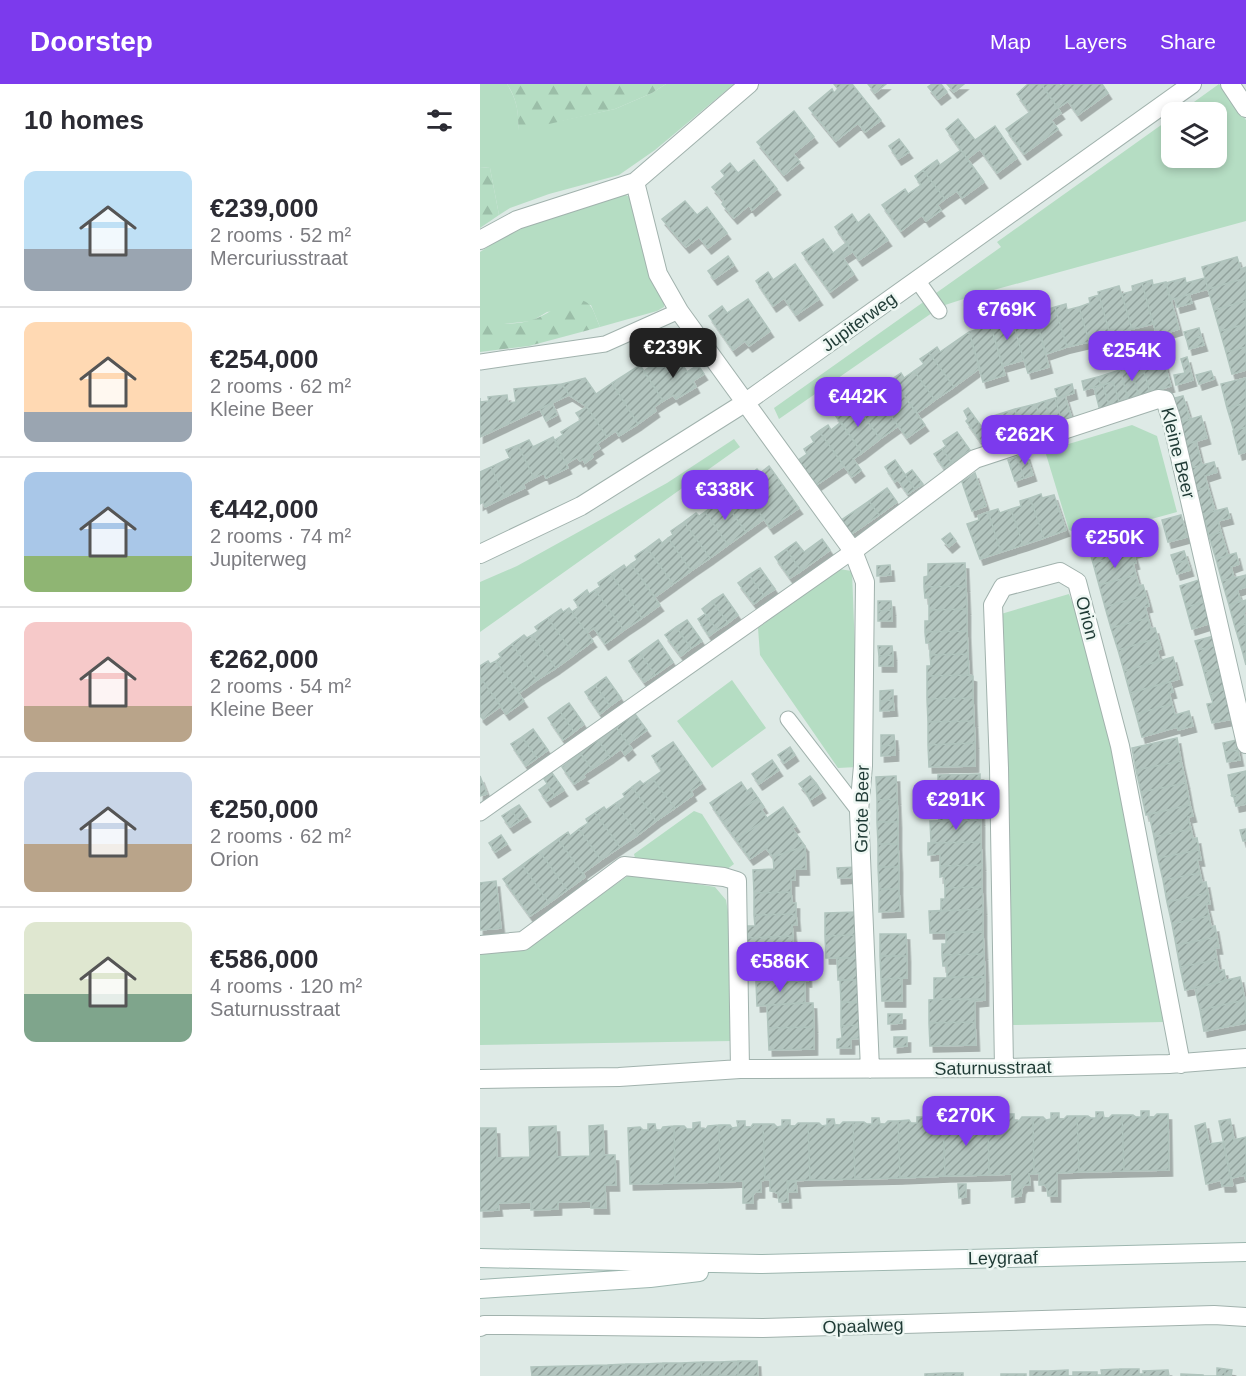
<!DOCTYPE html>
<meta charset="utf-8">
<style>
body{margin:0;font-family:Arial,sans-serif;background:#f2f2f3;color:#2b2b33;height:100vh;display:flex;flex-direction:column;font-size:22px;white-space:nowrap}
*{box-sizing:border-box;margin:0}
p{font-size:20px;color:#7c7c81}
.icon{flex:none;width:33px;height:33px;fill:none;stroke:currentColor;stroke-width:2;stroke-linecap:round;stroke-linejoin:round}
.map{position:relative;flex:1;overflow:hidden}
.sheet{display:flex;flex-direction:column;background:#fff;width:480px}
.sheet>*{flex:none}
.fabs{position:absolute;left:681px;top:18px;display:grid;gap:12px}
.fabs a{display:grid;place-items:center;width:66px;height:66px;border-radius:12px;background:#fff;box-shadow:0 3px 9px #0003;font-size:30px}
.price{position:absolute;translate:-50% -51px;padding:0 14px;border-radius:12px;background:#7c3aed;color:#fff;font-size:20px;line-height:39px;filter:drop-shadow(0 2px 3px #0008)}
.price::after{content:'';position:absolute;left:50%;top:36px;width:18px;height:14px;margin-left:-9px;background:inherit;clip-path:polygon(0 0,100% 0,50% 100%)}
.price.active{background:#222;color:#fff}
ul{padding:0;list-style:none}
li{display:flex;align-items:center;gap:18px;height:150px;padding:0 24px}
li+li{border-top:2px solid #e1e1e2}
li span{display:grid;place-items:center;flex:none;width:168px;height:120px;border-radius:12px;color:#555}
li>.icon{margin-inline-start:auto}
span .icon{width:72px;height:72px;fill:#fffc;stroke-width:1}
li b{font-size:26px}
h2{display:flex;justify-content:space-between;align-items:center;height:72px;padding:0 24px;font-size:26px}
header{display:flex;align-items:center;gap:36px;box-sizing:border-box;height:84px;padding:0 30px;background:#7c3aed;color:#fff}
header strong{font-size:28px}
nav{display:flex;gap:33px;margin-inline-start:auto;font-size:21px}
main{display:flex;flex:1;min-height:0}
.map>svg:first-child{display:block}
</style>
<header>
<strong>Doorstep</strong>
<nav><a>Map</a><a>Layers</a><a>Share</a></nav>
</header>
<main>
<section class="sheet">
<h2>10 homes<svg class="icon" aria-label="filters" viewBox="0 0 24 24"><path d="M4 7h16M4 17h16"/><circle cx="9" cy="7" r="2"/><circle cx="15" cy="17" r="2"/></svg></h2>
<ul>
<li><span style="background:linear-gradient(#bfe0f5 65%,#9aa5b1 0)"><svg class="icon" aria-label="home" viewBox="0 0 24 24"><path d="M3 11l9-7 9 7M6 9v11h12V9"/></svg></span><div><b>€239,000</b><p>2 rooms · 52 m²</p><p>Mercuriusstraat</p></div></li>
<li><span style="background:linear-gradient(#ffd9b3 75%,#9aa5b1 0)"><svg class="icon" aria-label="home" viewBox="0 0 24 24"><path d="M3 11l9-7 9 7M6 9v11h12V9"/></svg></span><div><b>€254,000</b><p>2 rooms · 62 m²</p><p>Kleine Beer</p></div></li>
<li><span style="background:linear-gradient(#a9c7e8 70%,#8fb573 0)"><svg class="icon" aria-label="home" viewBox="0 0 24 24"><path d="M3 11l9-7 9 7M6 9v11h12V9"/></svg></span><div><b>€442,000</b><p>2 rooms · 74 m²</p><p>Jupiterweg</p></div></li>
<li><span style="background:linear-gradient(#f6c9c9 70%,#b9a48a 0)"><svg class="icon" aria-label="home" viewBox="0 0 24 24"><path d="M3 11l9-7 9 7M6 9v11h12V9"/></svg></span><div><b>€262,000</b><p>2 rooms · 54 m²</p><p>Kleine Beer</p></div></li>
<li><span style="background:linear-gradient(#c9d6e8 60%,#b9a48a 0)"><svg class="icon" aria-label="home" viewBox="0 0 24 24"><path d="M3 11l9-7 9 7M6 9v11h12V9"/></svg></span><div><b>€250,000</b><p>2 rooms · 62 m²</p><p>Orion</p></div></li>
<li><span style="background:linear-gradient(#dfe7d0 60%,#7fa58c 0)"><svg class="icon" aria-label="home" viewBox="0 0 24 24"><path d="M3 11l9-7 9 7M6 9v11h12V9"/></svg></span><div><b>€586,000</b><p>4 rooms · 120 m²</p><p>Saturnusstraat</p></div></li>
</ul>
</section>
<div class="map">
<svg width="766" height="1292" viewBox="0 0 766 1292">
<defs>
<pattern id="forest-firs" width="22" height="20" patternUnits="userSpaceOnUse" patternTransform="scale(1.5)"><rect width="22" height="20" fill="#b5ddc3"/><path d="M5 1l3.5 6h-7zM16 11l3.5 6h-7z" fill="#9bbea8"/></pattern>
<pattern id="building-hatch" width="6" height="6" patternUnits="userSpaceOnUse" patternTransform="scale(1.5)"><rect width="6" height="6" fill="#b3c5bf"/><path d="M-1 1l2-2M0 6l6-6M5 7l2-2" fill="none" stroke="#91a19c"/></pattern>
<filter id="shadow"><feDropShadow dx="3.5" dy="6" stdDeviation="0" flood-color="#0004"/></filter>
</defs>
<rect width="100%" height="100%" fill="#deeae6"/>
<path fill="#b5ddc3" d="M0,0H27C37,16 39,28 38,46L135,25L172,9L186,0H254L175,66L139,91L69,110L30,124L19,131L10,84L0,83Z
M739,0L766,36V137L499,210L462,222L299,335L294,324L521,163L517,158L691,34L692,74H736V28H700Z
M143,110L153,114L184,216V223L177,227L120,243L111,221L67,228L52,237L24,240H6L0,237V168L26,151L48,141Z
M652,341L677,352L697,428L606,453L589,446L565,367Z
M254,355L260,363L0,548V498L37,482L187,399Z
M359,485L372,487L378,647L377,683L358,684L280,571L278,544Z
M589,510L594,523L630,658L684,938L532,941L521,530Z
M252,596L286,644L232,684L197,637Z
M214,727L222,730L254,780L246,786L155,774L154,770Z
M149,791L180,794L235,803L246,816L251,846L252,957L0,961V869L62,853Z"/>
<path fill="url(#forest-firs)" d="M27,0H186L172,9L135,25L38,47C39,30 37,15 27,0Z
M0,83L10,84L19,131L0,144Z
M90,214C113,216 112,224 120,243L49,262L0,268V236C9,242 42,240 52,236C66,232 78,221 90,214Z"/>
<path fill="url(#building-hatch)" stroke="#b0c4bd" stroke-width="1.5" filter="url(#shadow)" d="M354,0H372L401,36L385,48L378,39L356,57L329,24L352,5L354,9L358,5Z
M388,0H406L395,9Z
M452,0H461L467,8L458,15L448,3Z
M467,0H484L474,8Z
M548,0H561L581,29L571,36L578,45L544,70L526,45L550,28L537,10Z
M561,0H579L581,2L583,0H622L628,9L598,31L588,17L578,24Z
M314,27L334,53L313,70L320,78L304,91L277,58Z
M478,35L495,56L515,42L537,74L517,89L500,65L487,75L504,98L481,66L466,45Z
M419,55L429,68L418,75L409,62Z
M481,66L504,98L482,114L477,107L465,115L443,86L457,76L460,81Z
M274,76L297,105L272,126L269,121L254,134L242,120L244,117L232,103L245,92L241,87L250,79L258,89Z
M443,86L465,115L457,121L461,126L446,137L442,131L421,147L402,121L425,105L428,110L441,101L435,92Z
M205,117L217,131L227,123L247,149L228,164L219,153L206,163L182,135Z
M372,130L378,139L389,130L408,156L379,176L355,143Z
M343,155L353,169L366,159L372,168L363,174L374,190L350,208L322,169Z
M248,172L254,181L234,195L228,187Z
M757,173L761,185L766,183V194L728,205L722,183Z
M315,180L339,215L316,231L304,214L293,222L276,197L288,188L293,196Z
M705,194L706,199L725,194L728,205L690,216L686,199Z
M766,194V217L734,226L728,205Z
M672,196L673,201L686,198L699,245L677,252L662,199Z
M662,199L673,240L652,245L642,210L653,207L652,202Z
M639,202L652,245L630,251L618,208Z
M709,210L712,219L697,223L695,215Z
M619,211L630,251L609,258L599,223L610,219L609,214Z
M268,215L290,247L269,262L265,257L253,266L229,232L242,222L247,229Z
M766,217V240L740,247L734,226Z
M586,220L587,226L599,223L609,258L587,263L575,223Z
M575,223L587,263L566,270L556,235L567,232L566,226Z
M522,232L523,238L532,236L544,276L523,282L509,236Z
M543,233L544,238L556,235L569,283L548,289L532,236Z
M509,236L525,291L503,298L489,248L498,245L496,240Z
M766,240V263L746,268L740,247Z
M719,244L721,252L707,257L704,248Z
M489,248L500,284L474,303L449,269L457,263L460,268Z
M721,252L724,261L709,265L707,257Z
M766,263V286L752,290L746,268Z
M449,269L474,303L455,316L434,287L444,280L440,275Z
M707,273L713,296L696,301L694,291L705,289L701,275Z
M198,274L207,288L218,281L224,290L213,297L216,303L196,315L193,311L183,317L164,287L178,277L182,284Z
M683,274L691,302L681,305L682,310L671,312L662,280Z
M662,280L664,289L653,292L660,316L649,319L640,286Z
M160,281L183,317L174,323L176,327L158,340L132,299Z
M640,286L649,319L640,321L633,298L621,301L618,293Z
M434,287L455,316L437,329L412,295L421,289L424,294Z
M731,287L734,295L719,300L716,291Z
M664,289L671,312L660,316L653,292Z
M618,293L621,301L604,306L602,297Z
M105,294L116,310L132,299L158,340L139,352L136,347L127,353L107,323L89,311L82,300Z
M766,294V319L747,324L741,300Z
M412,295L445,341L427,354L397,313L407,306L404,301Z
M633,298L640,321L630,324L623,301Z
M82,300L89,311L0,353V314V318L9,317L8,313L27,311L28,319L36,318L34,305Z
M592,300L594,309L578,314L575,305Z
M623,301L630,324L620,327L614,303Z
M585,312L592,335L582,338L575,314Z
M703,312L710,335L698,339L691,315Z
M397,313L418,342L400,355L376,321L384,315L387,320Z
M575,314L582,338L572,341L565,317Z
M565,317L572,341L562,343L556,320Z
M72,319L77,331L66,337L60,325Z
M766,319V343L754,347L747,324Z
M556,320L562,343L541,349L535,325Z
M376,321L400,355L382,369L355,331L366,324L368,327Z
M107,323L127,353L117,360L120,364L111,370L113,373L105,379L103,375L100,377L97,373L86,380L75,356L83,351L81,348L101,336L96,329Z
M488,324L509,353L501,358L486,337L488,335L484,327Z
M535,325L541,349L519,356L510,333Z
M721,332L727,354L704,361L698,339Z
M361,338L382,369L373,375L381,386L372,393L339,347L348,341L351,346Z
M766,343V368L759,370L753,347Z
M339,347L364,382L335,402L317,377L327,370L324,365L334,358L331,353Z
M477,348L490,366L472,379L462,365L466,362L463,357Z
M73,353L88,384L66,394L64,389L54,394L38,361L49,356L53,363Z
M716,357L722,381L711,384L704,361Z
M38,361L54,394L43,400L45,404L25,413L11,383L30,374L26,366Z
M462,365L472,379L464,384L454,370Z
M546,370L553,391L544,394L537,373Z
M537,373L544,394L535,397L528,376Z
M415,376L435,405L428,410L418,396L415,398L405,383Z
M734,378L737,388L725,392L728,403L716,406L711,384Z
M289,382L319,424L290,444L261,402L266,399L264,395L277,385L280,389Z
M11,383L25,413L5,423L3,418L0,420V388Z
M432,386L443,400L435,405L425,391Z
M495,389L506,422L492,427L482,398Z
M253,402L256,406L261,402L284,435L266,448L240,412Z
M728,403L735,427L723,430L716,406Z
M407,404L417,418L399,431L389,417Z
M561,410L562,414L574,411L586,446L564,454L550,414Z
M240,412L266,448L248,461L225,428L230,424L228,421Z
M550,414L564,454L543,461L531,425L541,422L540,417Z
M389,417L399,431L370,451L360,437Z
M747,424L750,434L738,437L741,448L729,452L723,430Z
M518,425L520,429L531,425L543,461L521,468L508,428Z
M225,428L248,461L230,474L204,438L216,429L219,432Z
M508,428L521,468L500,475L487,440L499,436L498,432Z
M701,431L707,453L688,458L682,436Z
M204,438L230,474L211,487L188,454L193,451L191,447Z
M643,447L646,459L666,453L669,464L613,479L607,458Z
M741,448L748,472L736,475L729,452Z
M470,449L476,457L469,463L462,455Z
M188,454L211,487L193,500L167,464L179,455L182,459Z
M342,455L350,466L321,487L306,465L316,458L324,468Z
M167,464L193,500L175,513L151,480L157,476L155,472Z
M306,465L321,487L310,494L295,473Z
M704,467L707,476L694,480L691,471Z
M653,468L656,479L653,480L656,491L619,501L613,479Z
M756,469L759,480L751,483L754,494L742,497L736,475Z
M707,476L710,486L697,490L694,480Z
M485,479L486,502L444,503V493L448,492V480Z
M151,480L180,521L162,534L131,490L144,481L146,484Z
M410,481L411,491L397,492V482Z
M280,484L295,505L284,512L269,491Z
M131,490L162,534L144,546L115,506L120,503L118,499Z
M269,491L284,512L274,520L258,499Z
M656,491L659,502L663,501L666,511L625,523L619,501Z
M766,491V503L757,506L761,517L749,521L742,497Z
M719,496L725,518L706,523L700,502Z
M486,502L487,525L449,526V514H445L444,503Z
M107,506L109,510L115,506L144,546L125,560L114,544L107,549L92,528L99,523L94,516Z
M243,510L258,531L248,539L232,517Z
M666,511L669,522L665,523L668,534L631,544L625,523Z
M766,516V527L764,528L766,540L755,543L749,521Z
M232,517L248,539L237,546L222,525Z
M398,517H411L412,526L398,527Z
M725,518L731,539L712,545L706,523Z
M89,524L113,557L94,571L68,534L81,525L83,528Z
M487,525V547L445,548V537H449V526Z
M412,526V537H398V527Z
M225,530L237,546L229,552L218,535Z
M68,534L94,571L76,584L52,551L58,547L55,543Z
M668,534L671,545L675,544L678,554L638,566L631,544Z
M207,536L222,557L211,564L196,543Z
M766,540V565L762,566L755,543Z
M196,543L211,564L201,572L185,551Z
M487,547L488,570L450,571V559H446L445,548Z
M44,551L47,554L52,551L76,584L57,596L32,560Z
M734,552L737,561L718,566L715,557Z
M678,554L681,565L677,566L680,577L644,587L638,566Z
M178,556L193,578L175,591L160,569Z
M32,560L57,596L39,609L16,577L21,573L19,570Z
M737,561L743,582L724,588L718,566Z
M398,562H412L413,571L399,572Z
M766,565V581L762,566Z
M160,569L175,591L164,598L149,577Z
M488,570L489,591L447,592V582H451L450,571Z
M413,571V582H399V572Z
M693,573L699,595L650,609L644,587Z
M8,577L10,580L16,577L44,617L26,630L0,593V582Z
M743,582L749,604L730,610L724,588Z
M489,591L493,592V614L447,615V592Z
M0,593L21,622L3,635L0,632Z
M126,593L141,614L130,622L115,601Z
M690,598L693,608L689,609L692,620L656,630L650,609Z
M115,601L130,622L120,630L105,608Z
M749,604L758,634L732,639L727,620L733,619L730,610Z
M413,606V616L400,617V607Z
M493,614L494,637L448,638L447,615Z
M413,616L414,626L400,627V617Z
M89,619L104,640L94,648L79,626Z
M692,620L695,631L709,627L713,642L698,646L697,643L662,653L656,630Z
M79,626L94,648L83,656L68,634Z
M155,630L167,646L148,660L136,643Z
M494,637L495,659L448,661V638Z
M136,643L152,665L145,671L141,665L130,673L118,656Z
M53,645L68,666L57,674L42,653Z
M401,651H414L415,661L401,662Z
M42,653L57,674L46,682L31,660Z
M697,654L701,677L656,686L652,664Z
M118,656L130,673L112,685L100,669Z
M757,656L758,666L745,668L743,659Z
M193,658L222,699L211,707L213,711L195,724L172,694L182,687L172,672Z
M495,659V682L449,683L448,661Z
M415,661V671L401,672V662Z
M310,663L315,671L304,679L298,671Z
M758,666L760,676L747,678L745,668Z
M100,669L112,685L103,691L105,693L94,700L82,683Z
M292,676L299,686L279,700L272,690Z
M701,677L706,699L661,708L656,686Z
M766,687V709L752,712L748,691Z
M72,689L84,706L75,712L64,695Z
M500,690V713L462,714V703H458V691Z
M0,692L7,710L0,712Z
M330,692L336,699L325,707L319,700Z
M416,692L417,715L397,716L396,693Z
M172,694L195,724L176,737L152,703L160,697L163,700Z
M261,698L267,707L271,704L278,714L243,738L230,719Z
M336,699L342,708L330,716L325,707Z
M706,699L710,721L666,731L661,708Z
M67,700L75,712L67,717L59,706Z
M152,703L176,737L158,751L136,719L145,713L143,710Z
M766,709V720L756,722L754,713L752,712Z
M500,713L501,736L459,737L458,726H463L462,714Z
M278,714L284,723L281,725L287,734L256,756L243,738Z
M417,715L418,738H397V716Z
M136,719L158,751L140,763L115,729L124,723L126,726Z
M39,721L47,732L39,737L31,726Z
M710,721L713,732L708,733L711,745L674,753L669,730Z
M303,723L316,742L312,744L325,762L293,773L286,764L270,775L256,756Z
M31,726L39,737L30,743L22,732Z
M115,729L140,763L121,776L99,745L108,739L106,735Z
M501,736V758L451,759L450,737Z
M397,738H418V760H398Z
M99,745L121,776L103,789L105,793L78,755L88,748L90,752Z
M711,745L713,755L717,754L719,766L678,774L674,753Z
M766,745V757H763L760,746Z
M21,751L27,760L15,768L9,759Z
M78,755L105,793L87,806L60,768Z
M501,758L502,781L460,782V770L448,771V759Z
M398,760H418L419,783H398Z
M325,762L326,785H315V796H311V808L274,809L273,786L294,785L293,773Z
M719,766L721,776H717L720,789L683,796L678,774Z
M60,768L87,806L69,819L42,781Z
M42,781L69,819L50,832L23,795Z
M502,781V803L465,804L464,792L460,793V782Z
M377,783V793L358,794L357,784Z
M398,783H419V805H399Z
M720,789L722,799L726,798L728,809L687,818L683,796Z
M16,797L21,844L0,846V799Z
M502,803L503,825L461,827V815H465V804Z
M399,805H419L420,827L399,828Z
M311,808L312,819H316V830L274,831V809Z
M728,809L730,820H726L729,832L692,840L687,818Z
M503,825V848L450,849L449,827Z
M378,828L379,851L345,852V829Z
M316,830L317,841H312L313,852L267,854L266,842H275L274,831Z
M729,832L731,843L735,842L737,853L696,861L692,840Z
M466,848H503L504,870L462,871V860H466Z
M400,850H426L427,872H400Z
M379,851L380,874H346L345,852Z
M313,852V864H317V875L276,876L275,866H267V854Z
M737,853L739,864H735L737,876L700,883L696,861Z
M504,870L505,893H467V882H463L462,871Z
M400,872H427V894L401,895Z
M357,874H380V896H358Z
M327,875L328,897L276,898V876Z
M737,876L739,887L744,886L746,897L705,906L700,883Z
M505,893V916L454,915V894Z
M760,893L765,916L720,926L715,904L705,906Z
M422,894V917H402L401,895Z
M360,896H380L381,918H361Z
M325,897V919L277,922L276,898Z
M463,915H505V916L495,917V938L449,939V916Z
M765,916L766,939L724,947L720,926Z
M361,918L381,919V941L361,942Z
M318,919H333L334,943L288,944L287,921L277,922Z
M408,930H422V939L408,940Z
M495,938L496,961L450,962L449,939Z
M381,941L382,954L371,955V964H357V955L362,954L361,942Z
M334,943V965L289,966L288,944Z
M414,953H427V962L414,963Z
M661,1027H669V1033H674L677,1030H688L689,1086L644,1087L642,1031H653L656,1033H661Z
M616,1028H623L624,1034H629L632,1031H642L644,1087L599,1088L597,1032H608L611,1034H616Z
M571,1029H579V1035H584L587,1032H597L599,1088L577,1089V1112H568L567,1104L565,1101H559V1089L554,1090L553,1033H563L566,1036L571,1035Z
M526,1030H534V1036L539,1037L542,1033H553L554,1090H549L550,1101H544L542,1104L541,1112L532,1113V1090L509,1091L508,1034H518L521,1037L526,1036Z
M489,1031V1037H495L497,1034H508L509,1091L465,1092L463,1035H473L476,1038H482V1032Z
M437,1033H444V1039H450L453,1036L463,1035L465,1092L420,1094L418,1037L429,1036L431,1039H437Z
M392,1034H399L400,1040H405L408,1037H418L420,1094L375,1095L373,1038H384L387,1040H392Z
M347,1035H354L355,1041H360L363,1038H373L375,1095L330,1096L328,1039H339L342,1042L347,1041Z
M750,1035L754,1056L766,1053V1097L765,1091L751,1094L753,1102L739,1037Z
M302,1036H310V1042H315L318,1039H328L330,1096L307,1097L308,1118H299L298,1110L295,1108L290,1107V1096H285L283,1040H294L297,1043L302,1042Z
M257,1037H265V1043H271L273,1040H283L285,1096L281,1097V1108H275L273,1111V1119H263V1097L240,1098L239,1041H250L252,1044L258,1043Z
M220,1038V1044L226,1045L228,1042L239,1041L240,1098L195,1099L194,1042H204L207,1045H213V1039Z
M725,1039L729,1060L743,1058L752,1102H742L741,1096L726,1100L715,1042Z
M168,1040H175L176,1046H181L183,1043L194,1042L195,1099L150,1100L148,1044L160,1043L163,1046H168Z
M123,1041L124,1071H135L136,1101H125L126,1124H111V1117L78,1118V1125L51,1126V1118L18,1119L19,1126L0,1127V1044H16L17,1074L50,1073L49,1043L76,1042L77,1073L110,1072L109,1042Z
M308,1098H316L317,1108H308Z
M478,1100H486V1113L479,1114Z
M258,1277H277L278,1292H258Z
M258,1277V1292H240V1278Z
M221,1278L222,1292H203L202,1279Z
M221,1278H240V1292H222Z
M183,1279L184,1292H165V1280Z
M183,1279H202L203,1292H184Z
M146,1280L147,1292H129L128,1281Z
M146,1280H165V1292H147Z
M128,1281L129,1292H52L51,1283Z
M737,1284L745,1285V1292H723H737Z
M640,1285H659V1290H663L664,1292H641Z
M640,1285L641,1292H617V1291H622L621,1286Z
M745,1285L752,1286L751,1292H745Z
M588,1286V1292H593H570L569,1287Z
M688,1286L689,1292H664L663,1287Z
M550,1287H569L570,1292H550Z
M593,1288H617V1292H593Z
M465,1289V1292H445V1290Z
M465,1289H483V1292H465Z
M521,1290H546V1292H521Z
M701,1290L723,1291V1292H701Z"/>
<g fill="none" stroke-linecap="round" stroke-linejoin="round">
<defs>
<path id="lane" d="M437,196L459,227
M0,278L125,260L199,227
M308,635L379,727
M0,729L373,467"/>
<path id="street" d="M750,0L766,24
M155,98L178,190L199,227L373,467L385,498L383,682L379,727L390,985
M0,156L37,136L155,98L269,0
M373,467L495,375L678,315L685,316L691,334L766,660
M0,470L101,422L266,318L712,0
M0,861L43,857L144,782L244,793L257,797L260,985
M524,984L519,684L513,521L523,503L580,488L597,498L640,662L701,980
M0,995L139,993L260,985L524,984L689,980L766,974
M0,1243L4,1241H30L283,1244L734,1231L766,1233"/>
<path id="secondary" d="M0,1174L280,1180L766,1168
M0,1205L170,1194L219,1188"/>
</defs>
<use href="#lane" stroke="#a1b2ad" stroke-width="17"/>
<use href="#street" stroke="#a1b2ad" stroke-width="20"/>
<use href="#secondary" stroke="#9db6af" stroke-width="20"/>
<use href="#lane" stroke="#fff" stroke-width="15"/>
<use href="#street" stroke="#fff" stroke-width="18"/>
<use href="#secondary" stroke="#fff" stroke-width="18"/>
</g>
<g text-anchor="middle" stroke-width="5" stroke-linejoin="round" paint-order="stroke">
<g font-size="18" fill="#1f3a35" stroke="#eef7f3">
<text transform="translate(379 238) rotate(-36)" y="6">Jupiterweg</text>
<text transform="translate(698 369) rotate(76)" y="6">Kleine Beer</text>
<text transform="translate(607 534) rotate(75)" y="6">Orion</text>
<text transform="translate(382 725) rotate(-89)" y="6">Grote Beer</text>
<text transform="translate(513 984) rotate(-1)" y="6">Saturnusstraat</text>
<text transform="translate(523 1174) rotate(-1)" y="6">Leygraaf</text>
<text transform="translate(383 1242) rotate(-2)" y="6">Opaalweg</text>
</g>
</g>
</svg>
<div class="fabs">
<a><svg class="icon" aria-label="layers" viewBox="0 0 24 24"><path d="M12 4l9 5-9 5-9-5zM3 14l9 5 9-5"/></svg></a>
</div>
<b class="price" style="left:527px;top:257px">€769K</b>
<b class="price active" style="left:193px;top:295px">€239K</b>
<b class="price" style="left:652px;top:298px">€254K</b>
<b class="price" style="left:378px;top:344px">€442K</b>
<b class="price" style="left:545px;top:382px">€262K</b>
<b class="price" style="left:245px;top:437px">€338K</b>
<b class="price" style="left:635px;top:485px">€250K</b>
<b class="price" style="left:476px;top:747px">€291K</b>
<b class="price" style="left:300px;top:909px">€586K</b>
<b class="price" style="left:486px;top:1063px">€270K</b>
</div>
</main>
